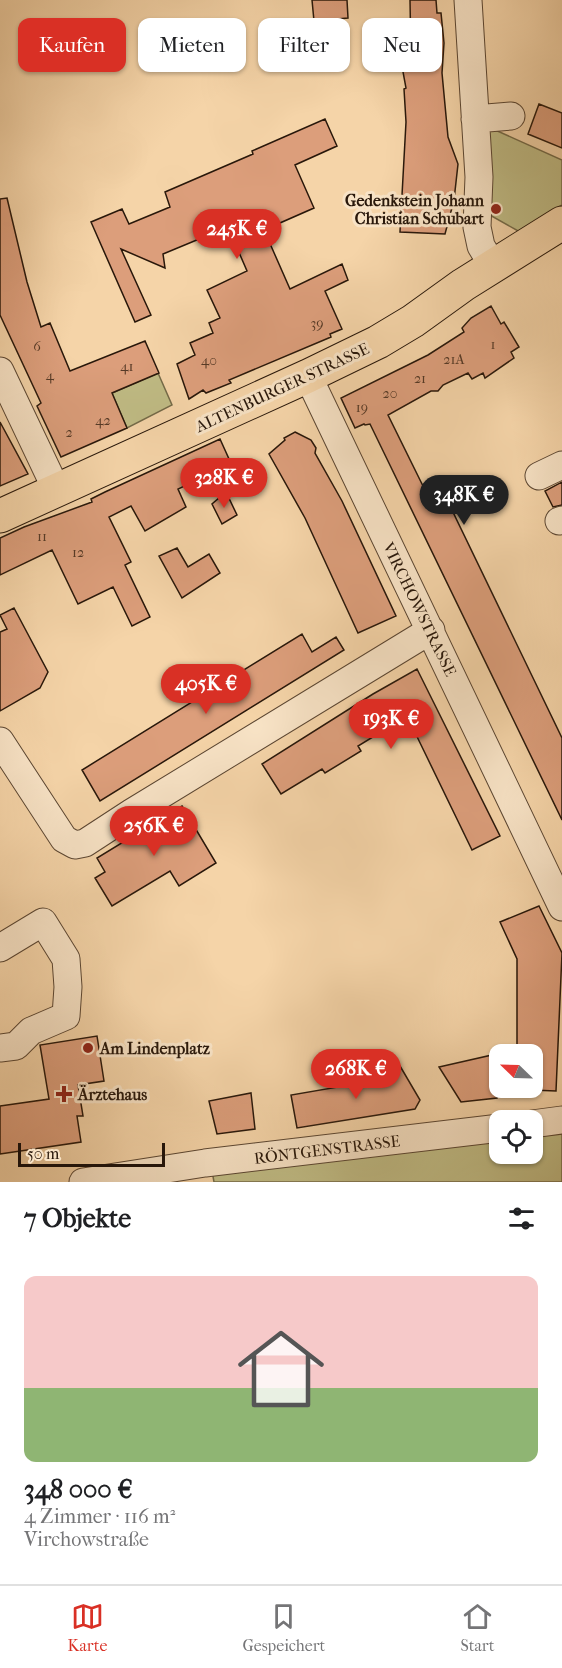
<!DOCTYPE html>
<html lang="de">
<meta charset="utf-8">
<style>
body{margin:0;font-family:"IM FELL French Canon",serif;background:#f6f6f6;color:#202124;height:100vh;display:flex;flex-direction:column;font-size:22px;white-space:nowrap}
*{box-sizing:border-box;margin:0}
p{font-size:20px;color:#757577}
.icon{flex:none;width:33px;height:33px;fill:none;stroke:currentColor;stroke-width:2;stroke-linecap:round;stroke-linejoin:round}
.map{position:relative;height:1182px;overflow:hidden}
.details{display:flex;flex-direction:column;background:#fff;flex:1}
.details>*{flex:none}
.banner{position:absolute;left:18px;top:18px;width:526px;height:54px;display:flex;gap:12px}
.needle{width:39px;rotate:293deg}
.tools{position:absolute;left:489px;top:1044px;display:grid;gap:12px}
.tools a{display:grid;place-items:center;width:54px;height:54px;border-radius:12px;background:#fff;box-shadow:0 2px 4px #0004;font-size:30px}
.scale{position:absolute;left:18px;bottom:15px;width:147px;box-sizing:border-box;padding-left:6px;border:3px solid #28170a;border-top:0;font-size:16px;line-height:21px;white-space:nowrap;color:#28170a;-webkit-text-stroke:4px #f8e3c6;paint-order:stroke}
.price{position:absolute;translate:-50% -51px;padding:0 14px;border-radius:21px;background:#d93025;color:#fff;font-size:20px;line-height:39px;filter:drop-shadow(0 2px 3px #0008)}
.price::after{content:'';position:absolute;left:50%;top:36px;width:18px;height:14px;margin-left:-9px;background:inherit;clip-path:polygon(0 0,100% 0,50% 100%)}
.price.on{background:#222;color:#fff}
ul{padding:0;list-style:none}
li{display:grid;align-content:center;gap:12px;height:318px;padding:0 24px}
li+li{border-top:2px solid #e0e0e0}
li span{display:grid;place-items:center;height:186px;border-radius:12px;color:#555}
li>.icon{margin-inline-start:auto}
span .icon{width:108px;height:108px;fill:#fffc;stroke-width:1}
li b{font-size:26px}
h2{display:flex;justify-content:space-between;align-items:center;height:72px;padding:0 24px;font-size:26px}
.tag{padding:0 21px;border-radius:12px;background:#fff;box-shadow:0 2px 4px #0004;font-size:21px;line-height:54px}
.tag.on{background:#d93025;color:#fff}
.menu{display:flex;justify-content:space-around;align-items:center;height:84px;border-top:2px solid #e0e0e0;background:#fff;font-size:16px;color:#757577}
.menu a{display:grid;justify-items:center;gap:3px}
.menu .on{color:#d93025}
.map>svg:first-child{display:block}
</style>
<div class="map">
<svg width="562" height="1182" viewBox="0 0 562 1182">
<rect width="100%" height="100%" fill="#f5d4a8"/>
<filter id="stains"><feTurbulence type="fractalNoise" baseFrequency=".00333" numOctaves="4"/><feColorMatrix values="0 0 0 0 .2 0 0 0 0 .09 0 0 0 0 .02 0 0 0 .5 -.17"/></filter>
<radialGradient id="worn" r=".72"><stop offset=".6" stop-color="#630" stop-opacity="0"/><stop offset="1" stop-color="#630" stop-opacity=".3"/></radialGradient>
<path fill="#c0bc85" stroke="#746a48" stroke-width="1.5" d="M484,125L562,160V205L520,232L488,214Z
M158,373L172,405L127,428L112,393Z
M562,1133V1182H214L212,1171L499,1140L500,1154H532L533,1136Z"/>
<path fill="#dc9e7b" stroke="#28170a" stroke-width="1.5" d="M312,0H347L348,18L314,21Z
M410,0H436L437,13H441L444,43L442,73L448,137L458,164L454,200L445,234L400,232L406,122L404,89L406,88L401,61L411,57Z
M539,104L562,113V148L528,134Z
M325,119L337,146L295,165L314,208L264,230L290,289L342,264L348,280L325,291L342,329L330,334L331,337L229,380L231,383L206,393L203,390L189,399L177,364L195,355L190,343L213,333L209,323L220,318L207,290L247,271L228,227L163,254L165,268L121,249L151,315L135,322L91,222L122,209L129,224L170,207L165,192L253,154L252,151Z
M7,198L27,282L41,327L50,323L70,371L145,341L159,373L112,393L127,428L61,457L37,406L41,403L0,315V199Z
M491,306L501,324L504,322L519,347L511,352L514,358L485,378L483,373L472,379L468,373L443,385L438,391H431L388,415L423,486L437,479L562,738V820L370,424L365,425L364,424L355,428L341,398L428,355L464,332L462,328L471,318Z
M0,422L28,474L0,486Z
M295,432L311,440L316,448L315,453L342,501L396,616L358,633L305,518L269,454L285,440L284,438Z
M220,439L229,459V465L178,489L186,507L145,531L131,506L109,517L131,562L125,565L150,617L132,626L113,587L78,604L52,550L0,575V538L24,527L92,502L91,499L105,492Z
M562,482V505L553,507L545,491Z
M226,492L237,515L222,524L212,504Z
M177,548L188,567L209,554L220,573L182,598L159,556Z
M14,608L48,672L40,688L0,711V632L7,629L0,615Z
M302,634L312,652L336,637L344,650L100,801L82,770Z
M417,669L500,836L472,850L407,716L358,746L361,751L325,773L322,769L281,794L262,764L373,694Z
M182,806L216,863L179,886L170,871L112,906L95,878L105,872L97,858Z
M539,906L562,953L556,1091L532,1090V1054H517V959L500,922Z
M97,1036L104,1081L78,1085L83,1116H77L81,1142L0,1154V1106L49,1099L40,1045Z
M492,1055L497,1098L461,1102L439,1067Z
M400,1066L420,1100L415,1109L297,1128L291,1095L373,1081L372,1077Z
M251,1093L255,1129L217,1134L209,1101Z"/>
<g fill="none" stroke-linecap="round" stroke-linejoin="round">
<defs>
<path id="minor" d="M468,0L479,177L477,227L481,246L493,266
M475,119L511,116
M0,371L57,491
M308,376L562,907
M539,476L562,465
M559,521L562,520
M0,741L64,839L75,845L85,843L131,813L431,630
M0,948L43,922L66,959L68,987L66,1016L31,1031L16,1046L0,1048
M532,1124L562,1120
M83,1182L205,1163L500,1128"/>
<path id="major" d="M0,516L308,376L378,342L413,321L463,285L562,223"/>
</defs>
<use href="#minor" stroke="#5b4632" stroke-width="29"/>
<use href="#major" stroke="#28170a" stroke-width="35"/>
<use href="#minor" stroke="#f8e3c6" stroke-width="27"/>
<use href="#major" stroke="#f5d4a8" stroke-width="33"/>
</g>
<g fill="#8f2418" stroke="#f8e3c6" stroke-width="2">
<circle cx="496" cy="209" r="6"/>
<circle cx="88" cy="1048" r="6"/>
<path d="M61 1085h6v6h6v6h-6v6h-6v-6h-6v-6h6z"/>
</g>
<g text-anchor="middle" stroke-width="6" stroke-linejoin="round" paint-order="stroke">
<g font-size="14" fill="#553926">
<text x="317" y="328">39</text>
<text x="493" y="349">1</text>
<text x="37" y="351">6</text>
<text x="454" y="364">21A</text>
<text x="209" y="365">40</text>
<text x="127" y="371">41</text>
<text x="50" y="380">4</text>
<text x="420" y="383">21</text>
<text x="390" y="398">20</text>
<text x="362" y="412">19</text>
<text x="103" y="425">42</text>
<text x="69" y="437">2</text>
<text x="42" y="541">11</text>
<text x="78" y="557">12</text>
</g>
<g font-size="16" font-weight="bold" fill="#28170a" stroke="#f8e3c6" text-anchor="start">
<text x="484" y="206" text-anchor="end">Gedenkstein Johann<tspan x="484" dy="18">Christian Schubart</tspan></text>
<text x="100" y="1054">Am Lindenplatz</text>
<text x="78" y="1100">Ärztehaus</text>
</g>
<g font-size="16" fill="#28170a" stroke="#f8e3c6">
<text transform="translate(282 387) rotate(-25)" y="6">ALTENBURGER STRASSE</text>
<text transform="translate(420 609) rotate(64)" y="6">VIRCHOWSTRASSE</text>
<text transform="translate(327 1149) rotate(-7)" y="6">RÖNTGENSTRASSE</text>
</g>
</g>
<rect width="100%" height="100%" filter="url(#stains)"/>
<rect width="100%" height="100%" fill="url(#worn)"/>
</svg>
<div class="tools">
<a><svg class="needle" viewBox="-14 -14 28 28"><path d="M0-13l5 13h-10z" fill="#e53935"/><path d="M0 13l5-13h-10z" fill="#757577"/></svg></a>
<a><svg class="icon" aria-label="locate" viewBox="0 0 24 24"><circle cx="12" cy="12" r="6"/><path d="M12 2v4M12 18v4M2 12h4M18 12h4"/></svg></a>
</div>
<div class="scale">50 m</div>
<b class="price" style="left:237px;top:260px">245K €</b>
<b class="price" style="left:224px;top:509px">328K €</b>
<b class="price on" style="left:464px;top:526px">348K €</b>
<b class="price" style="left:206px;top:715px">405K €</b>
<b class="price" style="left:391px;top:750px">193K €</b>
<b class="price" style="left:154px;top:857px">256K €</b>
<b class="price" style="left:356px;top:1100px">268K €</b>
<div class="banner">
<a class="tag on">Kaufen</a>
<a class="tag">Mieten</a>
<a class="tag">Filter</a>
<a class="tag">Neu</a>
</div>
</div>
<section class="details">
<h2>7 Objekte<svg class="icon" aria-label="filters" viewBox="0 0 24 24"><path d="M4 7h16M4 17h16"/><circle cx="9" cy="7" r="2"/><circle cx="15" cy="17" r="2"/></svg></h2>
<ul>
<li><span style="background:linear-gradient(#f6c9c9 60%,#8fb573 0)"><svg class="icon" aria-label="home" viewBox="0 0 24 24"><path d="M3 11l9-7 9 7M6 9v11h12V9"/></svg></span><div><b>348 000 €</b><p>4 Zimmer · 116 m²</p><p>Virchowstraße</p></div></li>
</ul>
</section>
<nav class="menu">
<a class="on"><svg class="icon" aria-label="map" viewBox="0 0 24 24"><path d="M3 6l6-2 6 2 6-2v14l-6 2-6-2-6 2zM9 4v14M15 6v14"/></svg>Karte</a>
<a><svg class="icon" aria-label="saved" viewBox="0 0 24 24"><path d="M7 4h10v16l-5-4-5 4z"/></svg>Gespeichert</a>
<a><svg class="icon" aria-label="home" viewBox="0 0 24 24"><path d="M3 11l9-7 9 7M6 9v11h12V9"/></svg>Start</a>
</nav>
